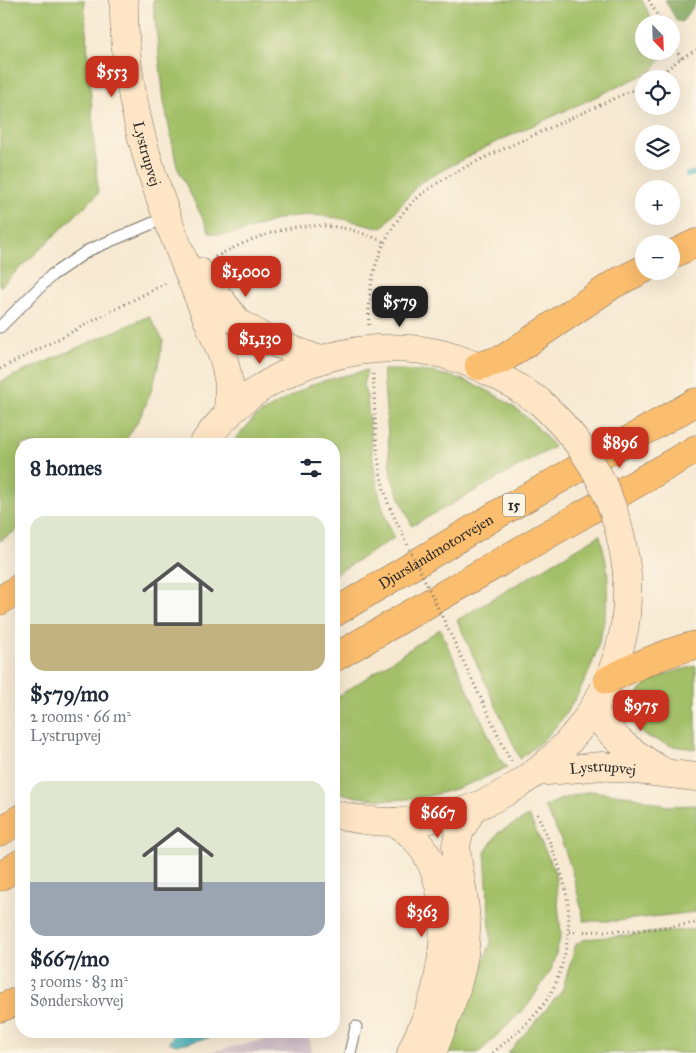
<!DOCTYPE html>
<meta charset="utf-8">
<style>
body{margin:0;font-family:"IM FELL Great Primer",serif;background:#f2f2f3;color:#1f2937;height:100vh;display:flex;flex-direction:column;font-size:19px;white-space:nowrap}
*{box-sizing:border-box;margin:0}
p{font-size:16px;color:#747a83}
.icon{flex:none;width:28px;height:28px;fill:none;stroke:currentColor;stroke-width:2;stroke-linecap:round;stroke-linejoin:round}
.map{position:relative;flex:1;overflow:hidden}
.sheet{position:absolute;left:15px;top:438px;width:325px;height:600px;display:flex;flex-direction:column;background:#fff;border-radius:20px;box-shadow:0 5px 20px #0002}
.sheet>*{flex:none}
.needle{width:32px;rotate:157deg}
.buttons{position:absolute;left:635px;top:15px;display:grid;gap:10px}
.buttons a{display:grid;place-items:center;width:45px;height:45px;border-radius:50%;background:#fff;box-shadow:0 5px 20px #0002;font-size:25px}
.price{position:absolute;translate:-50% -42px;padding:0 11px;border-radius:10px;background:#c8321e;color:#fff;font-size:16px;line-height:32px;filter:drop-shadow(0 1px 2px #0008)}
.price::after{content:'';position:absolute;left:50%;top:30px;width:15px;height:11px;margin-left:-8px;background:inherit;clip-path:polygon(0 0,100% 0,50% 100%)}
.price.on{background:#222;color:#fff}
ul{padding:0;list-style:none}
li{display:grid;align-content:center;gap:10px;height:265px;padding:0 15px}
li span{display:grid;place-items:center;height:155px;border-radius:15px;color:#555}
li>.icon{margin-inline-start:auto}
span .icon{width:90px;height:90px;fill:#fffc;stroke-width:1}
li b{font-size:21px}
h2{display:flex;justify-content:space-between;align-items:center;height:60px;padding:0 15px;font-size:21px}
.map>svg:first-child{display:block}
</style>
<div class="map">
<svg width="696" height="1053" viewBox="0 0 696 1053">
<rect width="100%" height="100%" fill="#fcf5e5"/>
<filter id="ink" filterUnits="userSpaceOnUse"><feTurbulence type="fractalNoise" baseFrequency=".02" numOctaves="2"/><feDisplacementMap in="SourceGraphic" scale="10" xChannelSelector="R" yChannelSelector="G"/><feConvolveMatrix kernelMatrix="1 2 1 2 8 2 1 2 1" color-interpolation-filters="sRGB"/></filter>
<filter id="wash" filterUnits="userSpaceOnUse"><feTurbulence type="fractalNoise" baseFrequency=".0096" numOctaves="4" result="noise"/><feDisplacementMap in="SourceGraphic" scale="20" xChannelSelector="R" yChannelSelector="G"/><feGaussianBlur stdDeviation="1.12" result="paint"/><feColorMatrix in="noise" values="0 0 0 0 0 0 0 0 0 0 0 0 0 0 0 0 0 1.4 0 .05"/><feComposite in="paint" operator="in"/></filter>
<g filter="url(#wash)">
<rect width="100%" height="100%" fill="#f7e9d2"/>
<path fill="#d1bdc8" d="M304,1031H308L312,1053H205Z"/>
<path fill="#a3c067" stroke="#677649" d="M0,0H84L98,194L0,287Z
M153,0H642L654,24H644V51H667L652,71L488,146L419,183L382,228C353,221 325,213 295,216C266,219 238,240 210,233L177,167L164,101Z
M149,316L163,340C157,377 147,415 122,444H21V527L0,541V382Z
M367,370L363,385L367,397C372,447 373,492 394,538L334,575V444H231L255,417L280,402L315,383Z
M383,370C398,370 414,370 429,372C478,378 525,408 554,447L412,526L391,477Z
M600,535C603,549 608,565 608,580C608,633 587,692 552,731C543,742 530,750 520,759L457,620Z
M440,629L499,758L507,767C452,795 395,811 334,791V699Z
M696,666V749L672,746L643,735L630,718C633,680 664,674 696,666Z
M590,791L631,796L667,806L696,805V912L616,921H584C575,880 566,842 544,807L561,799Z
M529,816L555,872L561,935L551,970L528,1005L479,1053H446L491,943L485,852L499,832Z
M696,929V1053H508L562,991L576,944L585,939Z"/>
<path fill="#82a65c" stroke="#566844" d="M665,0H695L696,3L682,22L677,21Z"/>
<path fill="#44b4be" stroke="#387074" d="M177,1031H242L176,1045L169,1042Z"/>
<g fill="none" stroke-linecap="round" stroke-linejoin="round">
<path stroke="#44b4be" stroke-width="5.5" d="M688,175L696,173"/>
</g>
</g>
<g filter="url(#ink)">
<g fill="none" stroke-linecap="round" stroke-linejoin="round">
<defs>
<path id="lane" d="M0,327L52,275L89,250L165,218
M350,1053L356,1027"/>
<g id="secondary">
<path id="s1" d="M124,0C122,130 177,242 224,360L229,383L228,415"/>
<path d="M199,272L238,322L267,340L320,360"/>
<path d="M203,444C252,371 357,333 442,354C479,364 508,380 540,402"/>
<path d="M592,710C614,740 631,752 662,771"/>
<path id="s2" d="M537,772L602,766L696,777"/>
<path d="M334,814C465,850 598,761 624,630C628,611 627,592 627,573"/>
<path d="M394,822C401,827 410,832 415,839C451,878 447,945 435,992C430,1013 419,1033 411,1053"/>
<path d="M432,1053C448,1012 467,971 466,926C466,900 458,872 456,846L459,833L473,808"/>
</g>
<g id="highway">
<path d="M671,255L696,243"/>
<path d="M479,366L503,359L614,284L644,269"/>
<path d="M0,601L21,587"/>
<path id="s3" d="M334,613L503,511L696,402"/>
<path d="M334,658L696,449"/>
<path d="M608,680C637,665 664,653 696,645"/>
<path d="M0,832L21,818"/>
<path d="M0,877L21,863"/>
<path d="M0,1008L21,1000"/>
</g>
</defs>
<use href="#lane" stroke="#726e65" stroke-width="13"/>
<use href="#secondary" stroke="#726e65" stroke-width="29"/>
<use href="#highway" stroke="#726e65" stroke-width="29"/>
<path stroke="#726e65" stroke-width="3" stroke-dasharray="1 4" stroke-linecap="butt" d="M649,0L662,24
M671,40L681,58
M655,79L681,58L696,50
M215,257C273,227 321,212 384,242
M369,325C366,274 386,218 429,189C458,168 491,155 523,140C563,122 604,103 644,85
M0,369L166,283
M373,374C376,417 374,467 390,508
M459,652L511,762
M569,932L640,930L696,923
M493,1053C510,1037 529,1024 543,1005C555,989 560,973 565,953C577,896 558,862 536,811"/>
<use href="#lane" stroke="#fff" stroke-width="11"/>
<use href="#secondary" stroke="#fde5c5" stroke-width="28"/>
<use href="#highway" stroke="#fbbd6e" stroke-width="28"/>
<defs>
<path id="secondary-bridge" d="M540,402C593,451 618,501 627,573"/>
</defs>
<use href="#secondary-bridge" stroke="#726e65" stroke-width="29" stroke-linecap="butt"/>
<path stroke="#726e65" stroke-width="3" stroke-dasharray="1 4" stroke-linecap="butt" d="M390,508L459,652"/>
<use href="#secondary-bridge" stroke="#fde5c5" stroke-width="28"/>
</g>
</g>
<g text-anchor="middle" stroke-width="4" stroke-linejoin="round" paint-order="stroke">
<rect fill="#fcf5e5" stroke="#6a6863" stroke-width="1" x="503" y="493.5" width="22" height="23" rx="4"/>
<g font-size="14" font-weight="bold" fill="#2b2b2b">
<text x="514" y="510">15</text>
</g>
<g font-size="15" fill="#2b2b2b" stroke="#fcf5e5">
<text dy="5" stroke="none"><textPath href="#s1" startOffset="156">Lystrupvej</textPath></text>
<text dy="5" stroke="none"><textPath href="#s3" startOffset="119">Djurslandmotorvejen</textPath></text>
<text dy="5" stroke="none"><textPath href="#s2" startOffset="66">Lystrupvej</textPath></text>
</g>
</g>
</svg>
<div class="buttons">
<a><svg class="needle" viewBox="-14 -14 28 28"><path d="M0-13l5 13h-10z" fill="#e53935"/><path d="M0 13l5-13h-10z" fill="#747a83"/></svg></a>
<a><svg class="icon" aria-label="locate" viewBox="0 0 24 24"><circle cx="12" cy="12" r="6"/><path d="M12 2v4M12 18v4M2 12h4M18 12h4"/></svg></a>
<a><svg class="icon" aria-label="layers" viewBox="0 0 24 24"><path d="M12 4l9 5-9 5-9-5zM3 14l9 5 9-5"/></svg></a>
<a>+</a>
<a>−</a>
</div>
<b class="price" style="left:112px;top:98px">$553</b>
<b class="price" style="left:246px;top:298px">$1,000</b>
<b class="price on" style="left:400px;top:328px">$579</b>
<b class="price" style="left:260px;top:365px">$1,130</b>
<b class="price" style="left:620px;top:469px">$896</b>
<b class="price" style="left:641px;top:732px">$975</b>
<b class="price" style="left:438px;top:839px">$667</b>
<b class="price" style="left:422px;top:938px">$363</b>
<section class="sheet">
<h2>8 homes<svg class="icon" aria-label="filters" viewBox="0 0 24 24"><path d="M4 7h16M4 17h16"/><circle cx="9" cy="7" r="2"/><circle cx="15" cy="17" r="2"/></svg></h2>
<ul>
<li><span style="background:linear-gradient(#dfe7d0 70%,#c2b280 0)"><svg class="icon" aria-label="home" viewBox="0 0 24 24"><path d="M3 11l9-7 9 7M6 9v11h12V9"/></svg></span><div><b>$579/mo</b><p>2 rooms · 66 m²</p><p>Lystrupvej</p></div></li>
<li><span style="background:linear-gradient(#dfe7d0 65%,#9aa5b1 0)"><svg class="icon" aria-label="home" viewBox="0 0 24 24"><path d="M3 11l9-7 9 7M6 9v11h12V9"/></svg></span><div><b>$667/mo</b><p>3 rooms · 83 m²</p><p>Sønderskovvej</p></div></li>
</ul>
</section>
</div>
